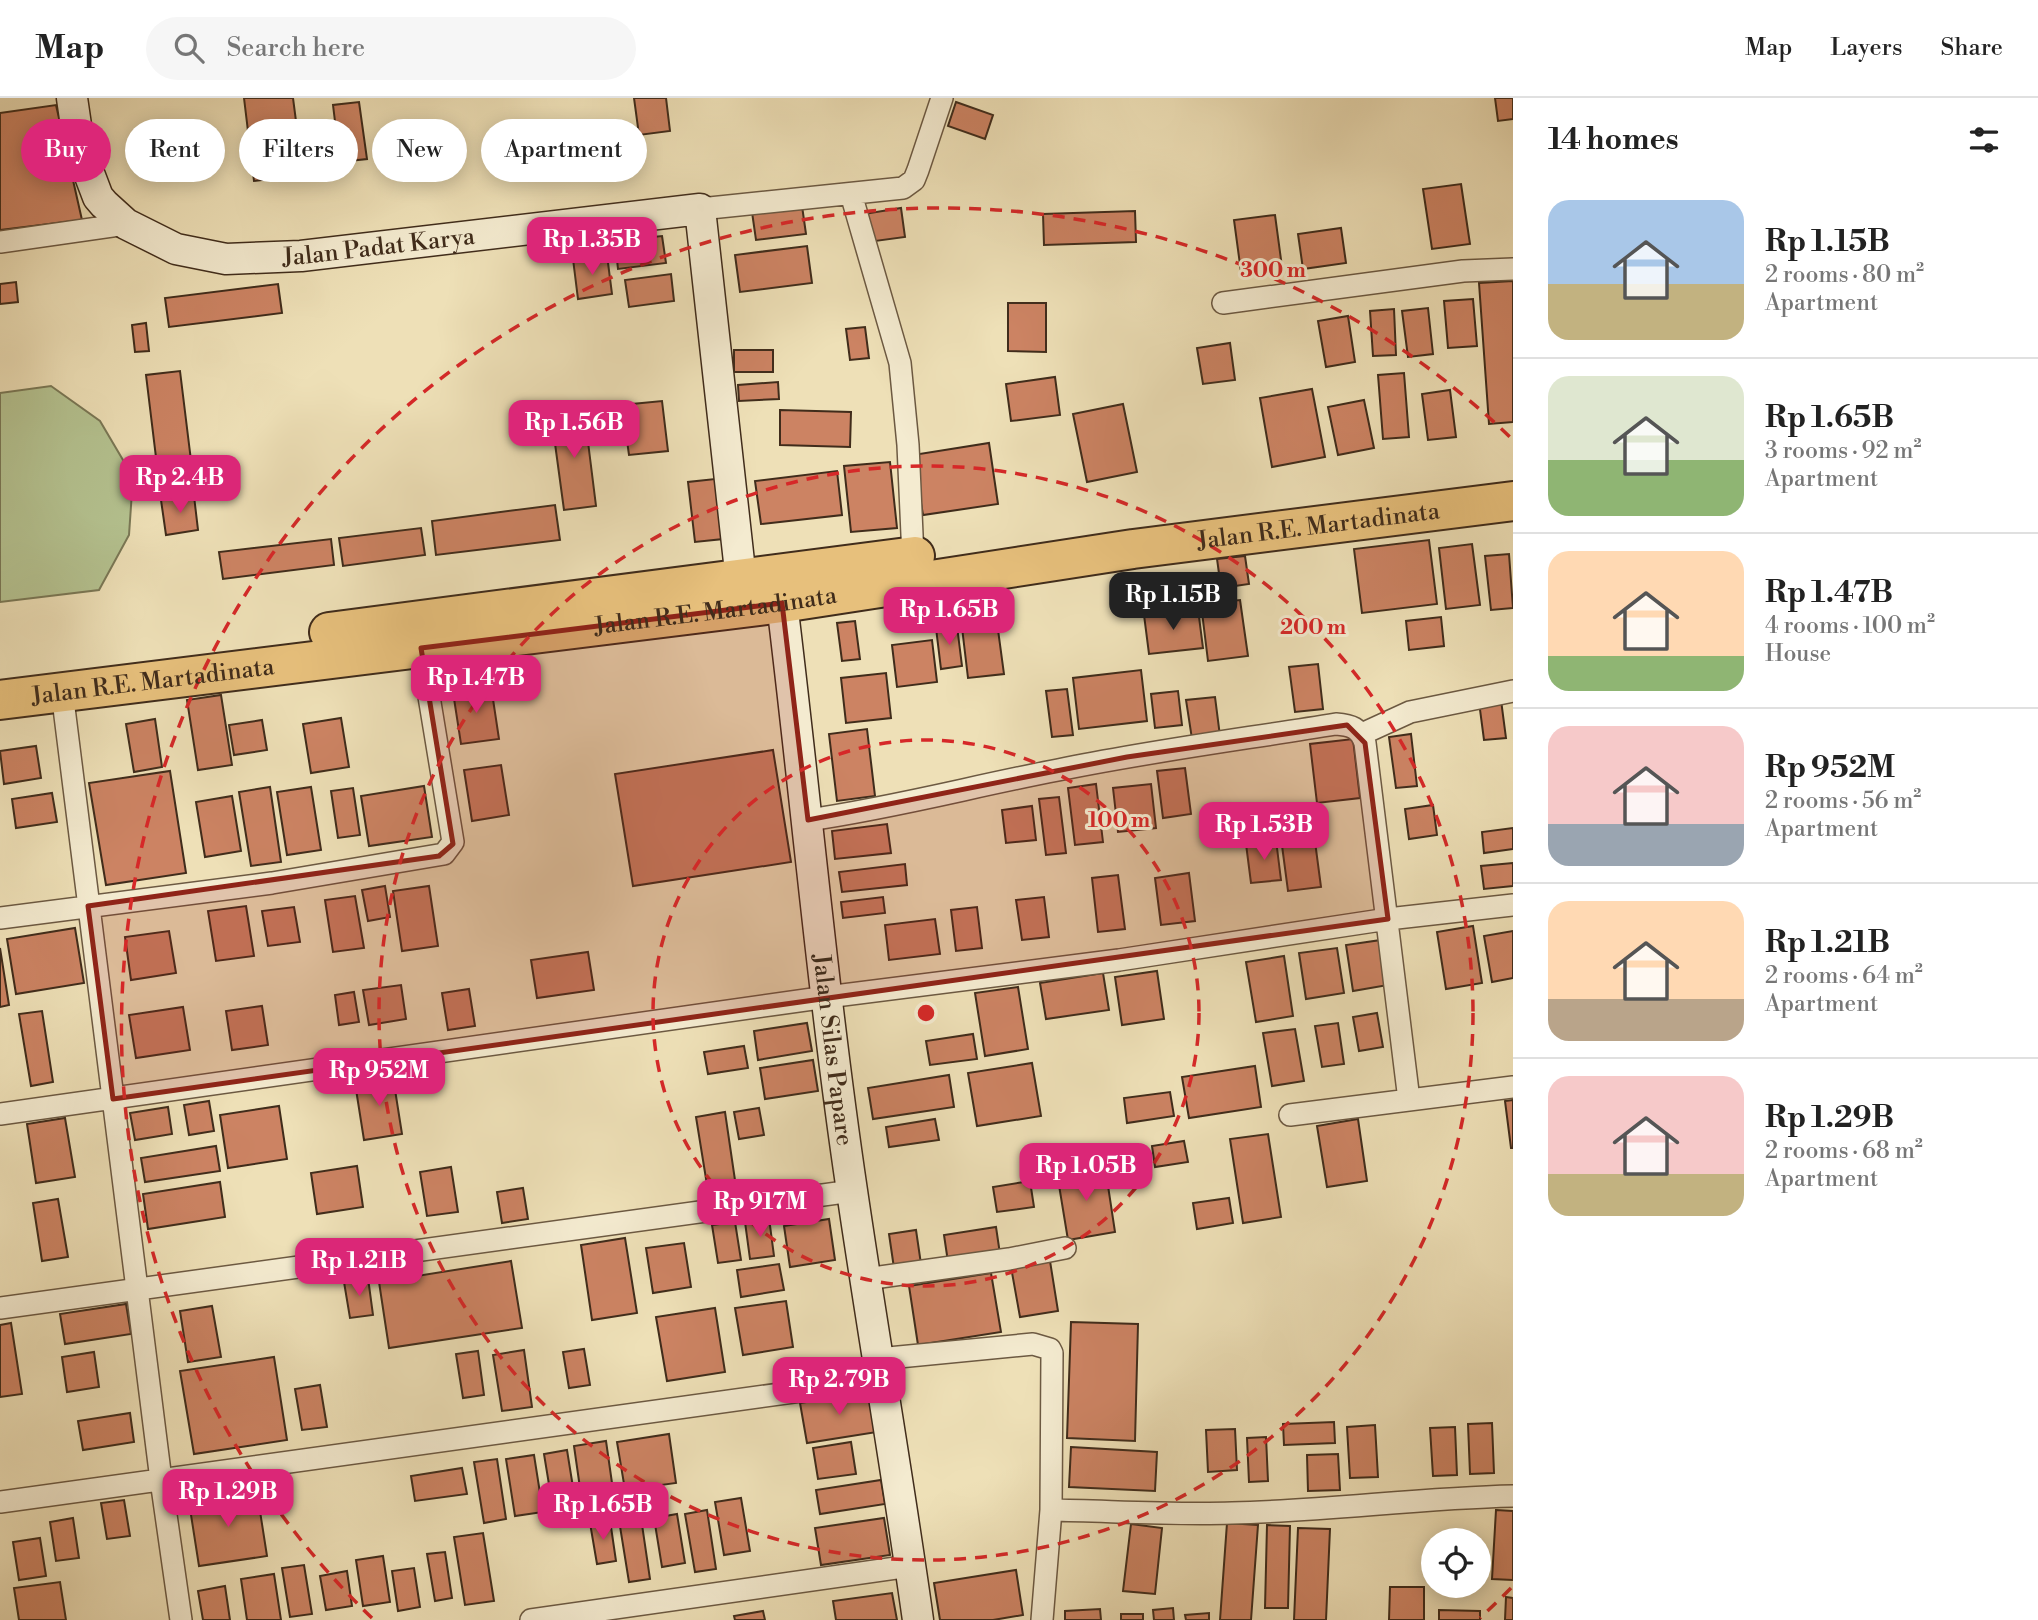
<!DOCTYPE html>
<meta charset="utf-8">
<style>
body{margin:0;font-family:"Libre Bodoni",serif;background:#f6f6f6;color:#222;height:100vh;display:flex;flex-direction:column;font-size:26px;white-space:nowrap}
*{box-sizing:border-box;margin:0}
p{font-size:23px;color:#767676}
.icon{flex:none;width:38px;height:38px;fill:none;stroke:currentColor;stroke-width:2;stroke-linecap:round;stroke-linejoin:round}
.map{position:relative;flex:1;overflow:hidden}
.details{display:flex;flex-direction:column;background:#fff;width:525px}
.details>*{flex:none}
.hud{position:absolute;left:21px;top:21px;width:665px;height:63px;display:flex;gap:14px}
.buttons{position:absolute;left:1421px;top:1430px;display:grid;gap:14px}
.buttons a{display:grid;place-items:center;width:70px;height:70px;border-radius:50%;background:#fff;box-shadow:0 4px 18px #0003;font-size:35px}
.price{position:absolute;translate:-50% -60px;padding:0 16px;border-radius:14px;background:#db2777;color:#fff;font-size:23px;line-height:46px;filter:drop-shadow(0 2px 4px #0008)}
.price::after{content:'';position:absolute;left:50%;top:42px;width:21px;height:16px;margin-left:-10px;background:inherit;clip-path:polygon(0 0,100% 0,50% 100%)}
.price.current{background:#222;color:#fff}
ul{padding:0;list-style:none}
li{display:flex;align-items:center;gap:21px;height:175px;padding:0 35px}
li+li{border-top:2px solid #e0e0e0}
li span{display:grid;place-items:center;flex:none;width:196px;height:140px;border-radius:21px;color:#555}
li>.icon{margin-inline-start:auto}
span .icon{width:84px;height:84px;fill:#fffc;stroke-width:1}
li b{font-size:30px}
h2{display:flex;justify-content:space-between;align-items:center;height:84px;padding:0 35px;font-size:30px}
.tag{padding:0 24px;border-radius:32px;background:#fff;box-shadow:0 4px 18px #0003;font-size:24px;line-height:63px}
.tag.current{background:#db2777;color:#fff}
header{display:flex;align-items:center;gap:42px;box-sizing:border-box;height:98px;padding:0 35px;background:#fff;border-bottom:2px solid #e0e0e0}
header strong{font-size:33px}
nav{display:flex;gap:38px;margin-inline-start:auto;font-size:24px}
.search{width:490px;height:63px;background:#f6f6f6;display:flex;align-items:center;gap:18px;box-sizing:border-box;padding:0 24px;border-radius:38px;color:#767676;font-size:26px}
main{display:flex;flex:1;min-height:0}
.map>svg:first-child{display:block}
</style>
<header>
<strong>Map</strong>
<div class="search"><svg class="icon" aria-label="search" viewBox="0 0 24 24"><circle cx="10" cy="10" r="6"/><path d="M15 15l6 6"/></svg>Search here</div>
<nav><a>Map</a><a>Layers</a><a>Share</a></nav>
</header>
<main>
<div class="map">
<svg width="1513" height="1522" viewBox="0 0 1513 1522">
<rect width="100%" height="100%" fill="#eee0b7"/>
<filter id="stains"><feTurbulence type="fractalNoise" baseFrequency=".00286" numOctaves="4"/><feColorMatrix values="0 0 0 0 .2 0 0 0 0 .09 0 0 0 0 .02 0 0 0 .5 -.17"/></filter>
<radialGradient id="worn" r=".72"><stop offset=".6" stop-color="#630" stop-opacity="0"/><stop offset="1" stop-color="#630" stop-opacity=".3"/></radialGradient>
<path fill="#b5c391" stroke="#7a7856" stroke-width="2" d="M51,288L100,323L133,379L129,437L99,492L0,504V295Z"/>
<path fill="#cc8363" stroke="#402c1b" stroke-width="2" d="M244,0H293L303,77L254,83Z
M634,0H666L670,33L639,37Z
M1495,0H1513V21L1498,23Z
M359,4L367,61L340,64L333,7Z
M956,4L993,17L985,41L948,28Z
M56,7L82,122L0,132V15Z
M592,39L597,73L534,81L529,46Z
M1461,86L1470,146L1432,151L1423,91Z
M802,108L806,136L756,142L752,114Z
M901,110L905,139L868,144L864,116Z
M1135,113L1136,144L1044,147L1043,116Z
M1275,117L1282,169L1241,174L1234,122Z
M1341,130L1346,165L1303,171L1298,136Z
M662,138L666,165L618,171L615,143Z
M807,148L812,185L740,194L735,157Z
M607,157L612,196L578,201L573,161Z
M671,176L674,203L629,209L625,182Z
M1513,183V324L1489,326L1479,185Z
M16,184L18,204L0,206V186Z
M278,186L282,215L169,229L165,200Z
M1473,201L1477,248L1448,250L1444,203Z
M1008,205H1046V254L1008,253Z
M1428,210L1433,256L1408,259L1402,213Z
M1394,211L1396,257L1373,258L1370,213Z
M1348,218L1355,264L1326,269L1318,223Z
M146,225L149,253L135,254L132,227Z
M865,229L869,260L850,262L846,231Z
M1230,245L1235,282L1203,286L1197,250Z
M734,252H773V274H734Z
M180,273L193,379L159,384L146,277Z
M1404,275L1409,339L1383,341L1378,277Z
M1055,279L1060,317L1011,323L1006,286Z
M778,284L779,301L739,303L738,287Z
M1312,291L1325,359L1272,369L1260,300Z
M1450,292L1456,339L1428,342L1422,296Z
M1364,302L1374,350L1338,357L1328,309Z
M662,303L668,353L629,357L622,307Z
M1123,306L1137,374L1087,384L1073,316Z
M584,312L596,408L564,412L551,316Z
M780,312L851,314L850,349L780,347Z
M989,345L998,406L923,417L913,357Z
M890,364L897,430L851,434L844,368Z
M837,373L842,417L761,426L755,383Z
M715,381L723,441L695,444L688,384Z
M194,398L198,432L166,437L161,402Z
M555,407L560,442L436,457L432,423Z
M421,430L425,457L343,468L339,440Z
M331,441L334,467L223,481L219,454Z
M1429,442L1437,506L1362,515L1354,451Z
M1472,446L1480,507L1446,511L1439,450Z
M1509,456L1513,510L1491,512L1485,458Z
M1245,458L1249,486L1221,490L1217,461Z
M1240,502L1248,558L1208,563L1201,506Z
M1198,511L1203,550L1149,556L1144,517Z
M996,517L1004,576L968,580L961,521Z
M1441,519L1444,548L1409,552L1406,523Z
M855,523L860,561L842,563L837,525Z
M957,528L962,568L941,571L936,530Z
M932,542L937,584L897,589L892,547Z
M1318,566L1323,611L1295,614L1289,569Z
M1141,572L1147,623L1079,631L1073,580Z
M886,575L891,620L846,625L841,580Z
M491,588L499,641L461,646L453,594Z
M1067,591L1073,637L1052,639L1046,593Z
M1178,593L1182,627L1155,630L1151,596Z
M221,597L232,667L198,672L187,602Z
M1215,599L1220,638L1192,641L1186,602Z
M1501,602L1506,640L1484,642L1479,604Z
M341,620L349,669L311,675L303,626Z
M155,621L162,669L134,674L126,626Z
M262,622L267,652L234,657L229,627Z
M867,631L875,698L837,703L829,636Z
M1411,636L1417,688L1396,690L1389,639Z
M1353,641L1360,700L1317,705L1310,646Z
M36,648L41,680L4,686L0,653Z
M773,652L791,764L633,788L615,676Z
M501,667L509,717L472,723L464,672Z
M1185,670L1191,716L1163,720L1157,673Z
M170,673L186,775L106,787L89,685Z
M1096,686L1103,744L1075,747L1068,690Z
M1151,686L1156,730L1118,734L1113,690Z
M424,688L432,739L369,748L361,698Z
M270,689L281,764L251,768L239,694Z
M311,689L321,752L287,757L277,694Z
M353,690L360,737L338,740L331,693Z
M52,695L57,724L16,730L12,701Z
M232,698L241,753L205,759L196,704Z
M1059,699L1066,755L1046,757L1039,701Z
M1433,707L1437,737L1409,741L1405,711Z
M1032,708L1036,742L1006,745L1002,712Z
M887,726L891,755L835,761L832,733Z
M1513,730V751L1484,755L1482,734Z
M1314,736L1321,789L1288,793L1281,740Z
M1276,742L1281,782L1251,785L1246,746Z
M1513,765V788L1484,791L1481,768Z
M905,766L907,787L842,794L839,774Z
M1189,775L1195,823L1161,827L1155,780Z
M1118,777L1125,831L1098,834L1092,780Z
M385,788L390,819L368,823L362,792Z
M429,788L438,848L402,853L393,793Z
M355,798L364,850L333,854L325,802Z
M883,799L885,815L843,820L841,804Z
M1044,799L1049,839L1022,842L1016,802Z
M246,808L254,858L216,863L208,813Z
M294,809L300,844L268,848L262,813Z
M977,809L982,850L956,853L951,812Z
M935,821L940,856L889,862L885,827Z
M1473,828L1482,885L1446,891L1437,834Z
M75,830L84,885L16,896L7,841Z
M169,833L176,875L131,882L125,839Z
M1513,833V880L1492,884L1484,838Z
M1381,842L1388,887L1353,893L1346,847Z
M0,850L9,907L0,909Z
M1337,850L1344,895L1306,901L1299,855Z
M588,854L594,892L537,900L531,862Z
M1284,858L1293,918L1256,924L1246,864Z
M1157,873L1164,921L1122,927L1115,879Z
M1103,875L1109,912L1046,921L1040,885Z
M401,887L406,921L369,927L363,892Z
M1018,889L1028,951L985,958L975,895Z
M469,891L475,928L448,932L442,895Z
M354,894L359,924L339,927L335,897Z
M262,908L268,947L232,952L226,913Z
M183,909L190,952L136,960L129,917Z
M42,913L53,984L31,988L19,916Z
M1377,915L1383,949L1359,953L1353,919Z
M807,925L812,953L758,962L754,933Z
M1338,925L1344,966L1322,969L1315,928Z
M1295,931L1304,983L1272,988L1263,935Z
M973,936L977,961L930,967L926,943Z
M744,948L748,970L708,976L704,954Z
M813,962L818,993L765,1001L760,970Z
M1032,965L1041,1018L977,1028L968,975Z
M1255,968L1261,1009L1189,1020L1182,979Z
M949,977L954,1009L873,1021L868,990Z
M393,979L402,1036L364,1042L355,985Z
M1170,994L1174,1018L1127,1025L1124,1000Z
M1513,1002V1050H1511L1505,1003Z
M209,1003L214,1033L189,1037L184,1007Z
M279,1008L287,1061L228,1070L220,1017Z
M168,1009L172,1036L135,1042L130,1015Z
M759,1010L764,1037L739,1041L734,1014Z
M725,1014L736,1089L708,1093L696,1019Z
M65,1020L75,1079L36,1085L27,1026Z
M935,1021L939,1042L889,1049L886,1029Z
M1358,1021L1367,1083L1327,1089L1317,1028Z
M1268,1036L1281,1119L1243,1125L1230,1041Z
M1184,1043L1188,1064L1155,1069L1152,1048Z
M216,1048L220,1073L145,1084L141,1060Z
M357,1068L363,1109L317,1116L311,1075Z
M1105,1068L1115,1134L1068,1142L1057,1075Z
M451,1069L458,1114L427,1118L420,1074Z
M1030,1083L1034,1109L997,1114L993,1089Z
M220,1084L225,1119L148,1131L143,1096Z
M523,1090L528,1121L502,1125L497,1094Z
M1229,1100L1233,1125L1197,1131L1193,1105Z
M58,1101L68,1159L42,1163L33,1105Z
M769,1120L774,1158L750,1161L745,1124Z
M829,1121L835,1162L790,1169L784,1128Z
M735,1124L741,1162L718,1165L712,1127Z
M996,1129L1000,1156L948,1164L944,1137Z
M916,1132L921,1166L894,1170L889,1136Z
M625,1140L637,1215L592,1222L581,1147Z
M684,1145L691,1189L653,1195L646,1150Z
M511,1163L522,1230L389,1250L379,1184Z
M1050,1163L1058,1213L1020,1219L1011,1169Z
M779,1166L784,1192L741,1199L737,1172Z
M991,1175L1001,1234L918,1247L909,1188Z
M368,1180L373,1217L350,1220L344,1184Z
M786,1203L793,1249L743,1257L735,1210Z
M126,1206L131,1236L65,1246L60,1216Z
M212,1208L221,1259L188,1264L180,1213Z
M715,1210L725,1274L667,1283L656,1219Z
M1071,1224L1138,1226L1135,1343L1067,1340Z
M11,1225L22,1296L0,1299V1227Z
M584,1251L590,1287L569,1290L563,1254Z
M524,1252L532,1309L502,1313L493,1257Z
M478,1253L484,1297L463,1300L456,1256Z
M94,1254L99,1289L67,1294L62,1259Z
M274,1259L287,1342L194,1356L180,1273Z
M320,1287L327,1329L302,1332L295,1291Z
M871,1294L877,1334L807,1345L800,1305Z
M130,1315L134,1344L83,1352L78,1323Z
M1334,1324L1335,1345L1284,1347L1283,1326Z
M1492,1325L1494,1375L1470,1376L1468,1326Z
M1375,1327L1378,1379L1350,1380L1347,1329Z
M1455,1329L1457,1377L1433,1378L1430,1330Z
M1235,1331L1237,1372L1208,1374L1206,1332Z
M669,1336L676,1385L625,1392L617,1344Z
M1266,1339L1268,1383L1249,1384L1247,1340Z
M606,1343L612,1385L580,1390L574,1348Z
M851,1344L856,1376L818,1381L813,1350Z
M1071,1349L1157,1354L1155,1393L1069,1389Z
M567,1352L576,1408L553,1411L544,1356Z
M1338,1356L1340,1392L1308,1393L1307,1357Z
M534,1357L543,1414L515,1418L506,1361Z
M497,1361L506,1421L484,1425L474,1364Z
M462,1370L467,1396L415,1403L411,1378Z
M881,1382L885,1406L820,1416L816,1392Z
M257,1394L267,1458L199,1468L189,1404Z
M741,1400L750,1453L724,1457L715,1404Z
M124,1402L130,1438L107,1441L101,1405Z
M707,1412L716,1471L695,1474L685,1416Z
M1496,1412L1513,1413V1482L1492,1481Z
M640,1413L650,1481L629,1484L618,1416Z
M677,1416L685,1465L662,1469L654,1420Z
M73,1420L79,1460L56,1463L50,1424Z
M884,1420L890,1457L821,1467L815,1430Z
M610,1422L616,1463L597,1466L590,1425Z
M1227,1425L1258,1427L1251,1522H1220Z
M1131,1426L1162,1430L1155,1496L1123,1493Z
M1267,1427L1290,1428L1288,1510H1265Z
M1298,1430L1330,1431L1326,1522H1294Z
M483,1435L494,1503L465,1507L454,1439Z
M40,1440L46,1478L19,1482L13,1444Z
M445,1454L452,1500L435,1503L427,1456Z
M383,1458L390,1504L363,1508L356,1462Z
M304,1467L312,1516L290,1519L282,1470Z
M414,1470L420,1509L398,1513L392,1473Z
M1016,1472L1023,1517L993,1522H940L934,1485Z
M347,1473L352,1508L326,1512L320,1478Z
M274,1476L281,1522H247L241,1481Z
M60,1484L66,1522H19L14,1490Z
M225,1488L230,1522H203L198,1493Z
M1390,1489H1424V1522H1389Z
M892,1495L897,1522H836L833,1503Z
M1506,1499L1513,1500V1522H1505Z
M1173,1510L1174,1522H1154L1153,1512Z
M1100,1511L1101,1522H1065V1513Z
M1439,1512L1480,1513V1522H1439Z
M763,1513L765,1522H735L734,1518Z
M1209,1515V1522H1186L1185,1517Z
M1121,1516H1143V1522H1121Z"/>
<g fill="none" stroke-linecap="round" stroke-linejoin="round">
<defs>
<path id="street" d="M851,96L900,265L908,347L913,459
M700,111L903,90L914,82L918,72L942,0
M0,144L126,126
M1223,205L1463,173L1513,171
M62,594L161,1382L181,1522
M1362,636L1410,614L1513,593
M808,722C893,710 974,688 1058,672C1150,653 1244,641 1336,626C1351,627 1360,630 1365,645L1409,1002
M0,820L272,785L444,756L453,744L421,550
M0,1016L827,899L1119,862L1388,821L1513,807
M1290,1017L1513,989
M866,1181L1009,1161L1065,1150
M0,1210L852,1093
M878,1261L1033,1246L1050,1251L1052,1255L1051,1412L1042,1522
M0,1404L881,1282
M1051,1412C1111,1413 1172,1417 1232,1415C1326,1413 1419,1400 1513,1398
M531,1522L910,1468"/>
<g id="secondary">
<path id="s1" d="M72,0L78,41L87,70L98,99L104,106L126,126L176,151L226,161L301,158L700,111L741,482"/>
<path id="s2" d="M782,505C806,701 823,898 852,1093C873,1236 898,1379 918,1522"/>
</g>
<g id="highway">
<path d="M329,534L915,458"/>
<path id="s3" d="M0,602L782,505L1133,451L1513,403"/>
</g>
</defs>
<use href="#street" stroke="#6c5942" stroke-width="24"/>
<use href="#secondary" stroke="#402c1b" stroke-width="33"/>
<use href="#highway" stroke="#402c1b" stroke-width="42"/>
<use href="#street" stroke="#f4ebd0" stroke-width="21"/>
<use href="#secondary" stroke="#f4ebd0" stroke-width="30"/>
<use href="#highway" stroke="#e7c07c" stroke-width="38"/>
</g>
<path fill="#8f2418" fill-opacity="0.2" stroke="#8f2418" stroke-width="5" stroke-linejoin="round" d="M782,505L808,722L1127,659L1347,627L1365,645L1388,821L113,1001L88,808L439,758L453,746L421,550Z"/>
<g fill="none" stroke="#d62828" stroke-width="3.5" stroke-dasharray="12 9">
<circle cx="926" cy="915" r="273"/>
<circle cx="926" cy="915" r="547"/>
<path d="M1511 1490A820 820 0 0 1 1480 1520M372 1520A820 820 0 1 1 1511 340"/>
</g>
<g text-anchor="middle" stroke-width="6" stroke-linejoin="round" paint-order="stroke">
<g font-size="24" fill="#402c1b" stroke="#f4ebd0">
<text dy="8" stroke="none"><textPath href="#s1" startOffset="402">Jalan Padat Karya</textPath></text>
<text dy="8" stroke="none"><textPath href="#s3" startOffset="1330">Jalan R.E. Martadinata</textPath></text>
<text dy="8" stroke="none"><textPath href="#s3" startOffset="721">Jalan R.E. Martadinata</textPath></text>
<text dy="8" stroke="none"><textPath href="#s3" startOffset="154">Jalan R.E. Martadinata</textPath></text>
<text dy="8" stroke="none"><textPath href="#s2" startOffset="450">Jalan Silas Papare</textPath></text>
</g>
</g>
<circle cx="926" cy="915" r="10" fill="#d62828" stroke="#f4ebd0" stroke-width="3.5"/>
<g font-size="21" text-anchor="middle" font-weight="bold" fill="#d62828" stroke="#f4ebd0" stroke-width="6" stroke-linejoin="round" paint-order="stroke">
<text x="1273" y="179">300 m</text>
<text x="1313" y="536">200 m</text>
<text x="1119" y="729">100 m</text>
</g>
<rect width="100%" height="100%" filter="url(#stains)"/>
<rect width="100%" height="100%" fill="url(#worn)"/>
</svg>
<div class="buttons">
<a><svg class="icon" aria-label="locate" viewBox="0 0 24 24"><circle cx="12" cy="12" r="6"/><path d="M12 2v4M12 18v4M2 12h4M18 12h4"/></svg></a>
</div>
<b class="price" style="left:592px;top:179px">Rp 1.35B</b>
<b class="price" style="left:574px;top:362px">Rp 1.56B</b>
<b class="price" style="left:180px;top:417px">Rp 2.4B</b>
<b class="price current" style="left:1173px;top:534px">Rp 1.15B</b>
<b class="price" style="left:949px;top:549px">Rp 1.65B</b>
<b class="price" style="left:476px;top:617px">Rp 1.47B</b>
<b class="price" style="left:1264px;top:764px">Rp 1.53B</b>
<b class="price" style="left:379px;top:1010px">Rp 952M</b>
<b class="price" style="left:1086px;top:1105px">Rp 1.05B</b>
<b class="price" style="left:760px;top:1141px">Rp 917M</b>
<b class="price" style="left:359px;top:1200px">Rp 1.21B</b>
<b class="price" style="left:839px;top:1319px">Rp 2.79B</b>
<b class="price" style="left:228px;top:1431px">Rp 1.29B</b>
<b class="price" style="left:603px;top:1444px">Rp 1.65B</b>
<div class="hud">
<a class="tag current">Buy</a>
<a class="tag">Rent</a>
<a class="tag">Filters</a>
<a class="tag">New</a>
<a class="tag">Apartment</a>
</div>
</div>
<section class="details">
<h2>14 homes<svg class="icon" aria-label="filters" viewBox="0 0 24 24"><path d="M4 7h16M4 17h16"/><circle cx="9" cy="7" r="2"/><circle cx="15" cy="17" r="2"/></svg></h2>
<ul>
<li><span style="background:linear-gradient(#a9c7e8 60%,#c2b280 0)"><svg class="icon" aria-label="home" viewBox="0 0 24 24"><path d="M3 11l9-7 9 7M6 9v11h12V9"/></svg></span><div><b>Rp 1.15B</b><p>2 rooms · 80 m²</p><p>Apartment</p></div></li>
<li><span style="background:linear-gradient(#dfe7d0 60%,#8fb573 0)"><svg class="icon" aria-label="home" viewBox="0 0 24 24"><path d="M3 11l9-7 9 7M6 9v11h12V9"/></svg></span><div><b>Rp 1.65B</b><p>3 rooms · 92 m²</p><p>Apartment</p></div></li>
<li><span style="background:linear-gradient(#ffd9b3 75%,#8fb573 0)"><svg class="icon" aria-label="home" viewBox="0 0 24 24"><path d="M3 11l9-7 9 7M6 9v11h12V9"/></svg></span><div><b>Rp 1.47B</b><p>4 rooms · 100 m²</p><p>House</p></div></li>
<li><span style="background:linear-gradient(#f6c9c9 70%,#9aa5b1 0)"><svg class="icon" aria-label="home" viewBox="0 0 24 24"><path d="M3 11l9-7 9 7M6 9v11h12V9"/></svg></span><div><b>Rp 952M</b><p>2 rooms · 56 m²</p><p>Apartment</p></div></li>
<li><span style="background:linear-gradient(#ffd9b3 70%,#b9a48a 0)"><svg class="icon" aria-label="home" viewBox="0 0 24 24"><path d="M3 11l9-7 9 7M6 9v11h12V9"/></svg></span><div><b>Rp 1.21B</b><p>2 rooms · 64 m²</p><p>Apartment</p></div></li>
<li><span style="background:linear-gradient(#f6c9c9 70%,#c2b280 0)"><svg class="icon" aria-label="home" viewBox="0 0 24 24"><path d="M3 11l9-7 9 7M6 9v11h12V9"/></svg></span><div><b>Rp 1.29B</b><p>2 rooms · 68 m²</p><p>Apartment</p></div></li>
</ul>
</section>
</main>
